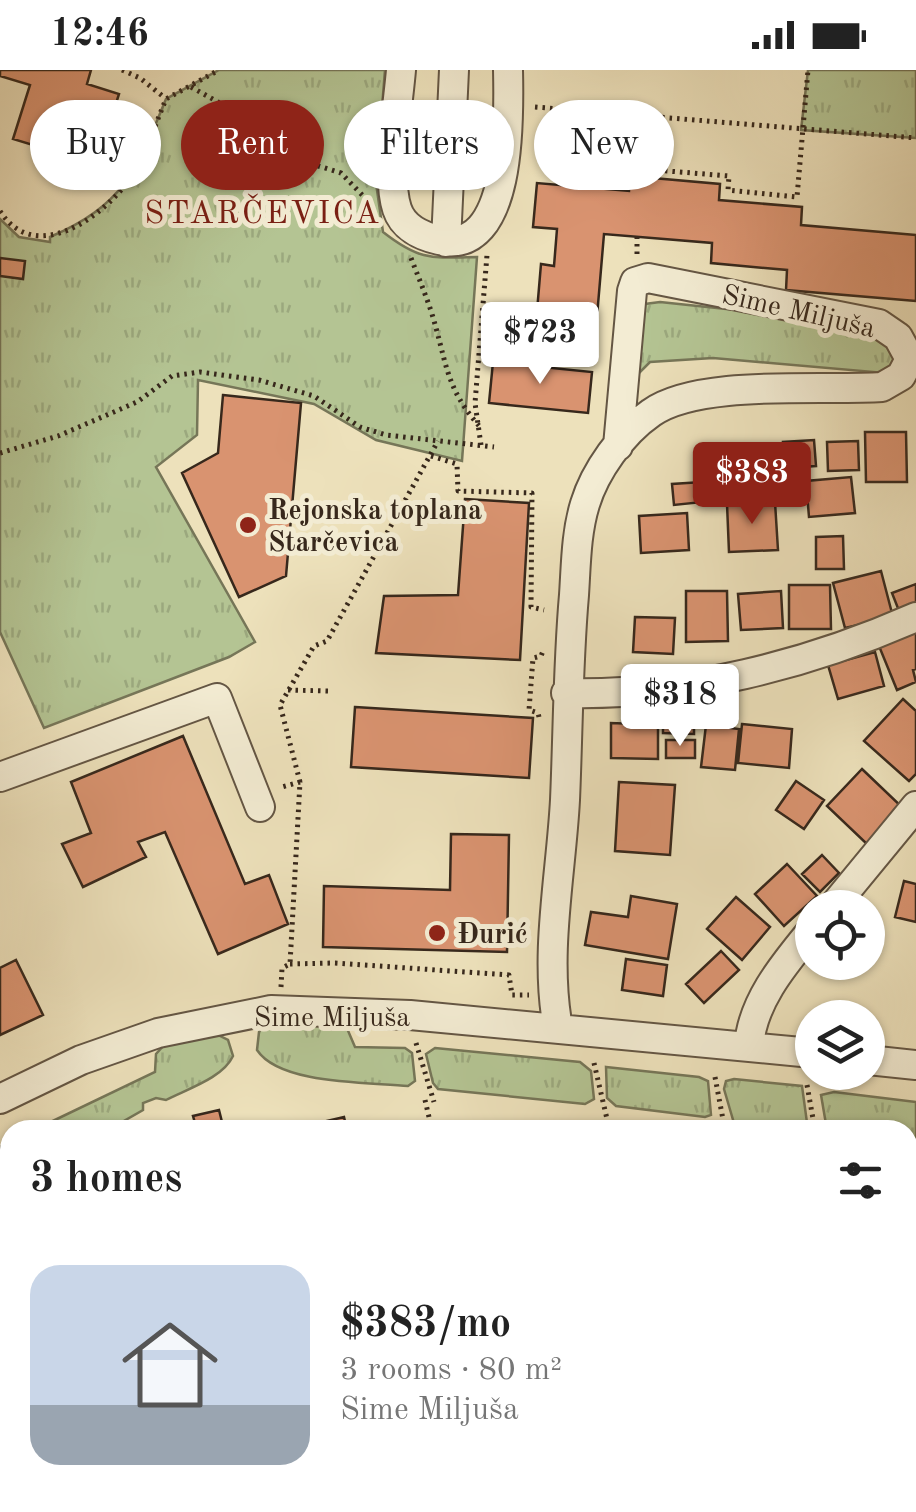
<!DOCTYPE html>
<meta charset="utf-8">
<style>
body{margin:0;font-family:"Old Standard TT",serif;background:#f6f6f6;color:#222;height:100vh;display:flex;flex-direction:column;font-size:38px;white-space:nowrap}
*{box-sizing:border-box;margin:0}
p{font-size:32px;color:#767676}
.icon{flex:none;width:55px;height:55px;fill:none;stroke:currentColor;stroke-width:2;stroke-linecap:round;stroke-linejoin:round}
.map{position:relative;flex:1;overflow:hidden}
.drawer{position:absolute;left:0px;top:1050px;width:918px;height:392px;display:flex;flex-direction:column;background:#fff;border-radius:30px 30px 0 0;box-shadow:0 2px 8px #0004}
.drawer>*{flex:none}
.top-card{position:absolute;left:30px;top:30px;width:858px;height:90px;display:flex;gap:20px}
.fabs{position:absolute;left:795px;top:820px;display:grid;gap:20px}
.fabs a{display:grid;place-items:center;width:90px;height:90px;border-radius:50%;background:#fff;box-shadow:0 2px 8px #0004;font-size:50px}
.price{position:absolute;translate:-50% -85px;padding:0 22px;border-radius:10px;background:#fff;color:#222;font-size:32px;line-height:65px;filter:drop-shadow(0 2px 5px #0008)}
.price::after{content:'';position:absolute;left:50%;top:60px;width:30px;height:22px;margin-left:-15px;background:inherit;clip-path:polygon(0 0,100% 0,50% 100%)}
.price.selected{background:#8f2418;color:#fff}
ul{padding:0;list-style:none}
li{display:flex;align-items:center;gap:30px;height:250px;padding:0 30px}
li span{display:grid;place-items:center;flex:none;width:280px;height:200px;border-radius:30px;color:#555}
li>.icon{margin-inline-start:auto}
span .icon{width:120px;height:120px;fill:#fffc;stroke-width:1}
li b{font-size:42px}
h2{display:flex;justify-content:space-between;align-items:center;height:120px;padding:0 30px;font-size:42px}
.chip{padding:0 35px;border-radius:45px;background:#fff;box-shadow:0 2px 8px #0004;font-size:35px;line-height:90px}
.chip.selected{background:#8f2418;color:#fff}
.status{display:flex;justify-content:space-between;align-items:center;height:70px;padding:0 50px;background:#fff;direction:ltr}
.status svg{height:28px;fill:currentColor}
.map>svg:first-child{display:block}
</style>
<div class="status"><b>12:46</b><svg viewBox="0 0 49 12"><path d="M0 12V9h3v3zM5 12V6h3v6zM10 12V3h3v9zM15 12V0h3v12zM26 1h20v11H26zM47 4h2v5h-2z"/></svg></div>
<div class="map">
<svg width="916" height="1442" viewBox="0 0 916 1442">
<defs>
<pattern id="grass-tufts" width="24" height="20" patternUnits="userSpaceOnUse" patternTransform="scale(2.5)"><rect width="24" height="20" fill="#b4c493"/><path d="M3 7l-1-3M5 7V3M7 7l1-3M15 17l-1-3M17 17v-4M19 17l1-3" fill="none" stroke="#9ba87e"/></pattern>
</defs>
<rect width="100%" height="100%" fill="#ede1bb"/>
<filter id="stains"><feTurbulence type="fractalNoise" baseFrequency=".002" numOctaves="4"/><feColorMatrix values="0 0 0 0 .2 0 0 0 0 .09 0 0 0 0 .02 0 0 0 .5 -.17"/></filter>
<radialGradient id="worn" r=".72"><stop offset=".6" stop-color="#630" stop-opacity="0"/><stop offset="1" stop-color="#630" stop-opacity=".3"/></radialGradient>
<path fill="url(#grass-tufts)" stroke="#767658" stroke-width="2.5" d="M219,0H385L376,113L383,162C420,191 432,188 477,187L462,391L376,370L314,334L198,310L197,365L156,397L255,572L229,587L44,658L0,562V149L19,167L50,172V167C124,135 137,100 166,29Z
M808,0H916V68L801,60Z
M660,232L879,255L896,271V304L713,288L650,292L628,314L636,243L645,234Z
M276,953L346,956L355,977L405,978L412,983L415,1011L408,1016C369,1012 280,1015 257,980L259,962L264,955Z
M212,962L228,970L233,986C223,1008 187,1019 166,1030L156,1028L143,1033V1040L108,1060H34L155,1002L156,984L166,973Z
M435,978L580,992L591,1001L594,1029L585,1034L438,1019L433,1013L426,984Z
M606,997L699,1007L708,1011L711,1045L705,1047L616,1036L607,1028Z
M734,1009L802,1016L808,1060H736L724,1019L726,1011Z
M834,1022L916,1032V1125L908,1132V1060H827L821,1025Z
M10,1072V1274L0,1272V1077Z
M0,1353H10V1432L146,1433L150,1442H0Z"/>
<path fill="#d99370" stroke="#37281c" stroke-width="2.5" d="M0,0H91L87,14L119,24L107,62L89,57L79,89L13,69L30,15L0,6Z
M630,106L720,114L719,130L802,137L801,155L916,165V231L786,220L787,200L711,193L712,173L604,164L595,270L535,265L541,194L554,196L557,159L533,157L537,113L629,121Z
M0,188L25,191L23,209L0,206Z
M493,292L592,302L588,343L489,333Z
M223,325L301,333L286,506L239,527L182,403L218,383Z
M865,362H906L907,412H866Z
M814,370L816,396L785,398L783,372Z
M858,371L859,400L828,401L827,372Z
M851,407L855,443L809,447L806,411Z
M702,412L703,432L674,435L672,414Z
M465,429L529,433L520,590L376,583L384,526L458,525Z
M775,432L778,480L729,482L727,434Z
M687,443L689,480L641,483L639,446Z
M843,466L844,499H816V467Z
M881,501L893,547L845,558L833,513Z
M916,514V541L901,546L892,523Z
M789,515H830L831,559H789Z
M686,521H727L728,571L686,572Z
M781,521L783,558L741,560L738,524Z
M635,547L675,548L673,584L633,582Z
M916,561V599L913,600L916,612L897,620L879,576Z
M875,582L884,616L838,629L828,595Z
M903,629L916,641V704L909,711L864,671Z
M663,633H694V664L663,663Z
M355,637L533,648L529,708L351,697Z
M637,639L658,640V689L611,688V653L637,654Z
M742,654L792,659L789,698L738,693Z
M706,655L739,659L735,700L701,697Z
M183,666L245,814L269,805L288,854L218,884L165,762L138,772L146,787L83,817L62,774L91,763L71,712Z
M666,670H695V688H666Z
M862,699L904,739L869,776L827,736Z
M796,711L824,730L804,759L776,740Z
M619,712L675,715L670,785L615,781Z
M451,764L509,765L507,882L323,877L324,816L450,820Z
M822,785L839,803L820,822L802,804Z
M787,794L817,826L784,856L755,824Z
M904,811L916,814V852L895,847Z
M631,826L677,834L668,889L585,875L591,842L628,847Z
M736,827L770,857L742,890L707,859Z
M721,881L739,900L704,933L686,914Z
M626,889L667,895L663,926L622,920Z
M16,890L43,945L0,965V898Z
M219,1040L224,1060H197L193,1046Z
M344,1047L347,1060H288Z
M910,1213L916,1215V1263L908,1260Z
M916,1339V1388L908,1389V1341Z
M916,1426V1442H876L875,1432H908V1428Z
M36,1432H112L118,1434L115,1442H23L24,1436L34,1439Z
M410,1432H462L465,1442H413Z
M500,1432H544L547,1440L503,1442Z"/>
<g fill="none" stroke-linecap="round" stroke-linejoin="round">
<defs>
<path id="minor" d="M401,0C398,36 386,106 397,139C403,157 421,166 439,170C513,187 509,45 508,0
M446,172L454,0
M566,623C686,626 807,595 916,547
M0,707L217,628L260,737
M832,838L916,736
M558,958C544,884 561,805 565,730C568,661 568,593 574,525C576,495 576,463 585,434C595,401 622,363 651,343C698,309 821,321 882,317L901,306L910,289L898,267L879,254L648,208L635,212L632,221L618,376
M749,976C752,931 785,893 812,860
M868,990L916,995
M0,1029L81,990L158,963L271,940L410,945L812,983
M0,1327H10
M171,1432L175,1442
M852,1432L854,1442"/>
</defs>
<use href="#minor" stroke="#645644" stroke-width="32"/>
<path stroke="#37281c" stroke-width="5" stroke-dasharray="2.5 5" stroke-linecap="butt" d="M122,0L140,8L165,28
M191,17L218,32L299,90L341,103L368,131
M535,37L916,68
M643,107V99L729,106L728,120L797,127L808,0
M0,141C35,197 105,146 131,107C146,83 155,55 166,29L219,0
M637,184V167
M411,188C418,206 425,223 431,241C447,291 444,317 481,358
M481,375L475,333L487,185
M0,383L58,366L137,332L172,306L200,302L259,310L314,326L360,357L386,365L494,377
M431,386L457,394L458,421L532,423L531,537L544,540
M288,620L328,621
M539,647L538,643L529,640L533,588L541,586L543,581
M300,712L280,635L314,576L327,571L438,371
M290,894L335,893L509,905L512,925H529
M281,917L282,898L290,894L300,712L282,717
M416,973L434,1032
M594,993L607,1049
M715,1007L725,1060
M807,1015L815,1060
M425,1030L432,1060
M908,1141L916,1134"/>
<use href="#minor" stroke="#f3ecd3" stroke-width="28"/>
</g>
<g fill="#8f2418" stroke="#f3ecd3" stroke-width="4">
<circle cx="248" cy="455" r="10"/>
<circle cx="437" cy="863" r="10"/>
</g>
<g text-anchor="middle" stroke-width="10" stroke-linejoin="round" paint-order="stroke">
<g font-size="28" fill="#37281c" stroke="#f3ecd3">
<text transform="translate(799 240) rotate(13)" y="10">Sime Miljuša</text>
<text x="332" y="956">Sime Miljuša</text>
</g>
<g font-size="28" font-weight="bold" fill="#37281c" stroke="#f3ecd3" text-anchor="start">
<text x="268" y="449">Rejonska toplana<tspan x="268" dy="32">Starčevica</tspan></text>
<text x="457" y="873">Đurić</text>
</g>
<g font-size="32" letter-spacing="2.5" fill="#7a1f14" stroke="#f3ecd3">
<text x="263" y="153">STARČEVICA</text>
</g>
</g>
<rect width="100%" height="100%" filter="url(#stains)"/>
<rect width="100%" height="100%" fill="url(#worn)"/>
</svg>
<div class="fabs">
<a><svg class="icon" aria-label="locate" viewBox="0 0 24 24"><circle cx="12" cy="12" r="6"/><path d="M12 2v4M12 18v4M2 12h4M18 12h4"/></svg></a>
<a><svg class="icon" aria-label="layers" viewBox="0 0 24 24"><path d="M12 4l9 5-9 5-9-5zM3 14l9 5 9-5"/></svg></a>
</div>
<b class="price" style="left:540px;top:317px">$723</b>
<b class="price selected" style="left:752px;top:457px">$383</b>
<b class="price" style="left:680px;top:679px">$318</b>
<div class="top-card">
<a class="chip">Buy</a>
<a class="chip selected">Rent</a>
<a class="chip">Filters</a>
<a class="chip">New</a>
</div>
<section class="drawer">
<h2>3 homes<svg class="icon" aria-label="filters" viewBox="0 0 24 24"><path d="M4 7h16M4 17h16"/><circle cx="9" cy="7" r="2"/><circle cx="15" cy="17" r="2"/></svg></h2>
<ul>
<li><span style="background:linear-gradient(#c9d6e8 70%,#9aa5b1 0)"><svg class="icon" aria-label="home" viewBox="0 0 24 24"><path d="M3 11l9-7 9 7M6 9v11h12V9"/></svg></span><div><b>$383/mo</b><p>3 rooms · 80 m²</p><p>Sime Miljuša</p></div></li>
</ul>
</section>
</div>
